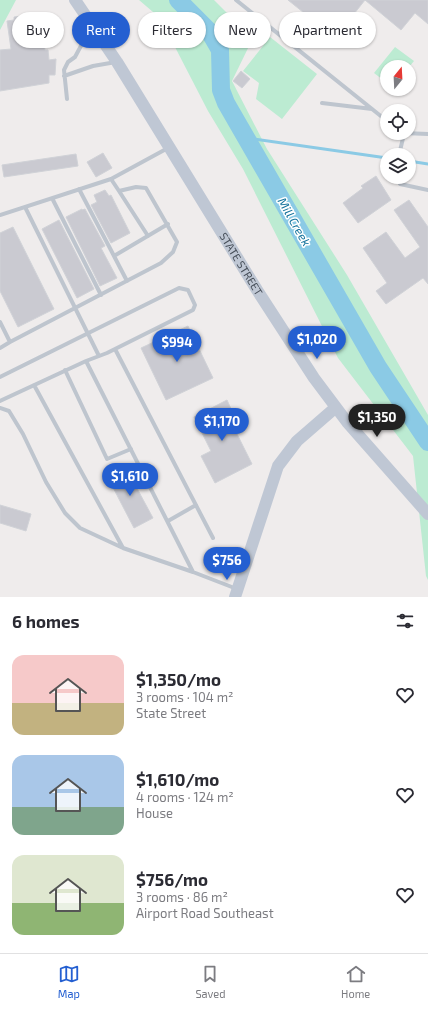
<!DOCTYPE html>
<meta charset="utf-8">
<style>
body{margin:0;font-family:"Exo 2",sans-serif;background:#f7f7f7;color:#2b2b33;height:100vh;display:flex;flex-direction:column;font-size:15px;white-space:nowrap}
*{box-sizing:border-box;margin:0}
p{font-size:13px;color:#7c7c81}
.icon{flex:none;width:22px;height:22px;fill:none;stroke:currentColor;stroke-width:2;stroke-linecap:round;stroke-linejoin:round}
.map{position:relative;height:597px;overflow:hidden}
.panel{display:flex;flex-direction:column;background:#fff;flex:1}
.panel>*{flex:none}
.guide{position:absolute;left:12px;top:12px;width:404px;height:36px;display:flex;gap:8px}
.needle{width:26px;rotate:18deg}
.buttons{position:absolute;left:380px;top:60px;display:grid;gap:8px}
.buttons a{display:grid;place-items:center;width:36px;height:36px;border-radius:50%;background:#fff;box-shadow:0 1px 3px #0004;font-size:20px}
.price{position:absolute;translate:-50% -34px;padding:0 9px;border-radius:14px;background:#245fd1;color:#fff;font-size:13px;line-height:26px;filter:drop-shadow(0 1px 2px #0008)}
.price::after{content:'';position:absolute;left:50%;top:24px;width:12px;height:9px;margin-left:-6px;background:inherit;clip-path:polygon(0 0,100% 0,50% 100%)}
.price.selected{background:#222;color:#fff}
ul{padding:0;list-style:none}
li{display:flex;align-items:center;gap:12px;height:100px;padding:0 12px}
li span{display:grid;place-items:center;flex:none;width:112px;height:80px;border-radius:12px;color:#555}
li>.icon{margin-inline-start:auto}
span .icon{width:48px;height:48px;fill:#fffc;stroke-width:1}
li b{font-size:17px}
h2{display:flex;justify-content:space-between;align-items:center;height:48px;padding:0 12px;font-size:17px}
.pill{padding:0 14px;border-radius:18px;background:#fff;box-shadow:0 1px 3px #0004;font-size:14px;line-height:36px}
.pill.selected{background:#245fd1;color:#fff}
.tabs{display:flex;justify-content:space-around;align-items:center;height:56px;border-top:1px solid #e1e1e2;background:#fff;font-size:11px;color:#7c7c81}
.tabs a{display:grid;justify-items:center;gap:2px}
.tabs .selected{color:#245fd1}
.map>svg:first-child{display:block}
</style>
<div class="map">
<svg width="428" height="597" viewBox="0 0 428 597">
<rect width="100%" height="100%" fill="#efecec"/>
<path fill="#bcebd2" d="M0,0H16L0,30Z
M139,0H214L245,31L251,42L232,81L267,149L347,275L428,415V580L426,576L413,456L338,358L243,169L208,111L160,18Z
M270,37L317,74L282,119L256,99L259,83L243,71Z
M395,47L414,61L409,67H387V83L374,73Z"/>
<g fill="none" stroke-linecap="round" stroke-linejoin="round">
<path stroke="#8bcae5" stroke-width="3" d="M247,138L387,158
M409,161L428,164"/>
<path stroke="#8bcae5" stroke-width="18" d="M178,0L209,31L220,50L221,90L226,103L378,367L428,442"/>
</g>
<path fill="#cacad1" stroke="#d0d2d7" d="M288,0H428V24L415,13L401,30L365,0L335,38Z
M32,15V17L39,16L45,50H48L49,60L56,59L55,75H49V83L0,91V50L11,49L7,21L14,20V17Z
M241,71L250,79L242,88L233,81Z
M103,153L112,168L96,177L87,162Z
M76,154L78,166L4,177L2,165Z
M376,176L391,200L358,223L343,203L363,188L361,186Z
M105,190L109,196L111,195L130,233L111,243L91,205L97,202L94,195Z
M409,200L428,227V284L423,278L386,304L376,291L387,283L363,248L386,232L405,258L420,247L394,210Z
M82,209V210L85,209L105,246L101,248L117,278L100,286L66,217Z
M59,220L94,289L77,298L42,229Z
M13,227L54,309L18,327L0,291V233Z
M188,326L213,378L166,400L141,348Z
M227,400L237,422L232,424L252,464L215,483L201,456L211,451L194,417Z
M125,466L153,518L134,528L107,476Z
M0,505L31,514L26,531L0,523Z"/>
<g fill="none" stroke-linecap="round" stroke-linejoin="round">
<path stroke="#bec5ce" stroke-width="4" d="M236,0L387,121
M64,76L93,66L116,62
M67,99L64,70L68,62L75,57L91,27
M322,103L372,109
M403,133L428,134
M399,155L404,134
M397,177L400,184L428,190
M79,189L114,256
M119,191L148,236
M52,198L101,295
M25,207L99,356
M0,215L111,179L168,148
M127,281L114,256L168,224
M0,322L10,342L161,263L173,252L177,242L146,188L136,187L119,191L111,179
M0,348L10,342
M115,349L213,538
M65,370L107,459L131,449
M0,377L179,288L188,290L195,305L193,310L107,353L86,361
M34,385L123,548
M0,401L86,361L193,572
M0,408L9,411L23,434L46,482L65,513L80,528L123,548L193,572L237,589
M168,521L196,505"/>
<g stroke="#bfc7d4" stroke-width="12">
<path id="s1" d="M75,0L117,62L257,290L314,378L347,422L428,514"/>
<path d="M235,597L278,466L297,441L335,408"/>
</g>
</g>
<g text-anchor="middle" stroke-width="3" stroke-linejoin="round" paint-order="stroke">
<g font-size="11" fill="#464e58" stroke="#fff">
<text dy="4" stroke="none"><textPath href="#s1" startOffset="312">STATE STREET</textPath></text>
</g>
<g font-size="12" font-style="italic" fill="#15739c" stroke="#fff">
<text transform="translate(294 222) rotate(60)" y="4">Mill Creek</text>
</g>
</g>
</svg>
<div class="buttons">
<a><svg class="needle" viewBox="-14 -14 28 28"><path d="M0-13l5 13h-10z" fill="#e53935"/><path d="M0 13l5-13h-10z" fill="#7c7c81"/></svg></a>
<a><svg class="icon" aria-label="locate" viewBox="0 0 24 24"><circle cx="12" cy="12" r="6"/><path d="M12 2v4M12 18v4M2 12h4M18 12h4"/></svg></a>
<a><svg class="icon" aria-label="layers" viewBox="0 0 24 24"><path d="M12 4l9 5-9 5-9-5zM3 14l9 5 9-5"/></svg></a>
</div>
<b class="price" style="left:317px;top:360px">$1,020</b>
<b class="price" style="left:177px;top:363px">$994</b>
<b class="price selected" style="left:377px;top:438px">$1,350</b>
<b class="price" style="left:222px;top:442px">$1,170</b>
<b class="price" style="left:130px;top:497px">$1,610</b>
<b class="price" style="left:227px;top:581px">$756</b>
<div class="guide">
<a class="pill">Buy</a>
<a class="pill selected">Rent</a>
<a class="pill">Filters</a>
<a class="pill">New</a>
<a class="pill">Apartment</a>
</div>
</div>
<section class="panel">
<h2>6 homes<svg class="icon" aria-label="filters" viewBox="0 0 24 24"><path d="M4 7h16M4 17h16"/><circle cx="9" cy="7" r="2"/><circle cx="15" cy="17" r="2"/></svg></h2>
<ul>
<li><span style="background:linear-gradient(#f6c9c9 60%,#c2b280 0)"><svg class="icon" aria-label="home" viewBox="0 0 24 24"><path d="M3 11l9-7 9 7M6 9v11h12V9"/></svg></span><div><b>$1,350/mo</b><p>3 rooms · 104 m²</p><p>State Street</p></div><svg class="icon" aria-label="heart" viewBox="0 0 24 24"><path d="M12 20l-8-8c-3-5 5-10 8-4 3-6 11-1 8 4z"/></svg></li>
<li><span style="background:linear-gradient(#a9c7e8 65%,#7fa58c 0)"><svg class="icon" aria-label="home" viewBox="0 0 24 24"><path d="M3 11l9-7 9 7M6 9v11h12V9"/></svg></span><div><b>$1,610/mo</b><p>4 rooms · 124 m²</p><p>House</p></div><svg class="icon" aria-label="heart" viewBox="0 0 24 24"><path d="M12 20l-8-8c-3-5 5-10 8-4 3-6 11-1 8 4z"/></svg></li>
<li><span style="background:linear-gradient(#dfe7d0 60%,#8fb573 0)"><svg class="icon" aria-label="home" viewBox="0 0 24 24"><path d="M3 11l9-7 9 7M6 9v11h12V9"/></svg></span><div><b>$756/mo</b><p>3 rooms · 86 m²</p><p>Airport Road Southeast</p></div><svg class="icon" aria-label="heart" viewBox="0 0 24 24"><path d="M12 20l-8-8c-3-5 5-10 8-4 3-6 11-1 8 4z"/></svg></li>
</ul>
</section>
<nav class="tabs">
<a class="selected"><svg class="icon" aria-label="map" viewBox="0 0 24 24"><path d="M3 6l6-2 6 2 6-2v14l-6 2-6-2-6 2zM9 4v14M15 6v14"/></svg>Map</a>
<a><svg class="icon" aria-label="saved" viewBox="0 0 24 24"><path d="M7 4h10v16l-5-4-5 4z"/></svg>Saved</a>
<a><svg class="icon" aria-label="home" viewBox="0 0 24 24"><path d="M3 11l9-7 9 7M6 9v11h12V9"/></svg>Home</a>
</nav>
